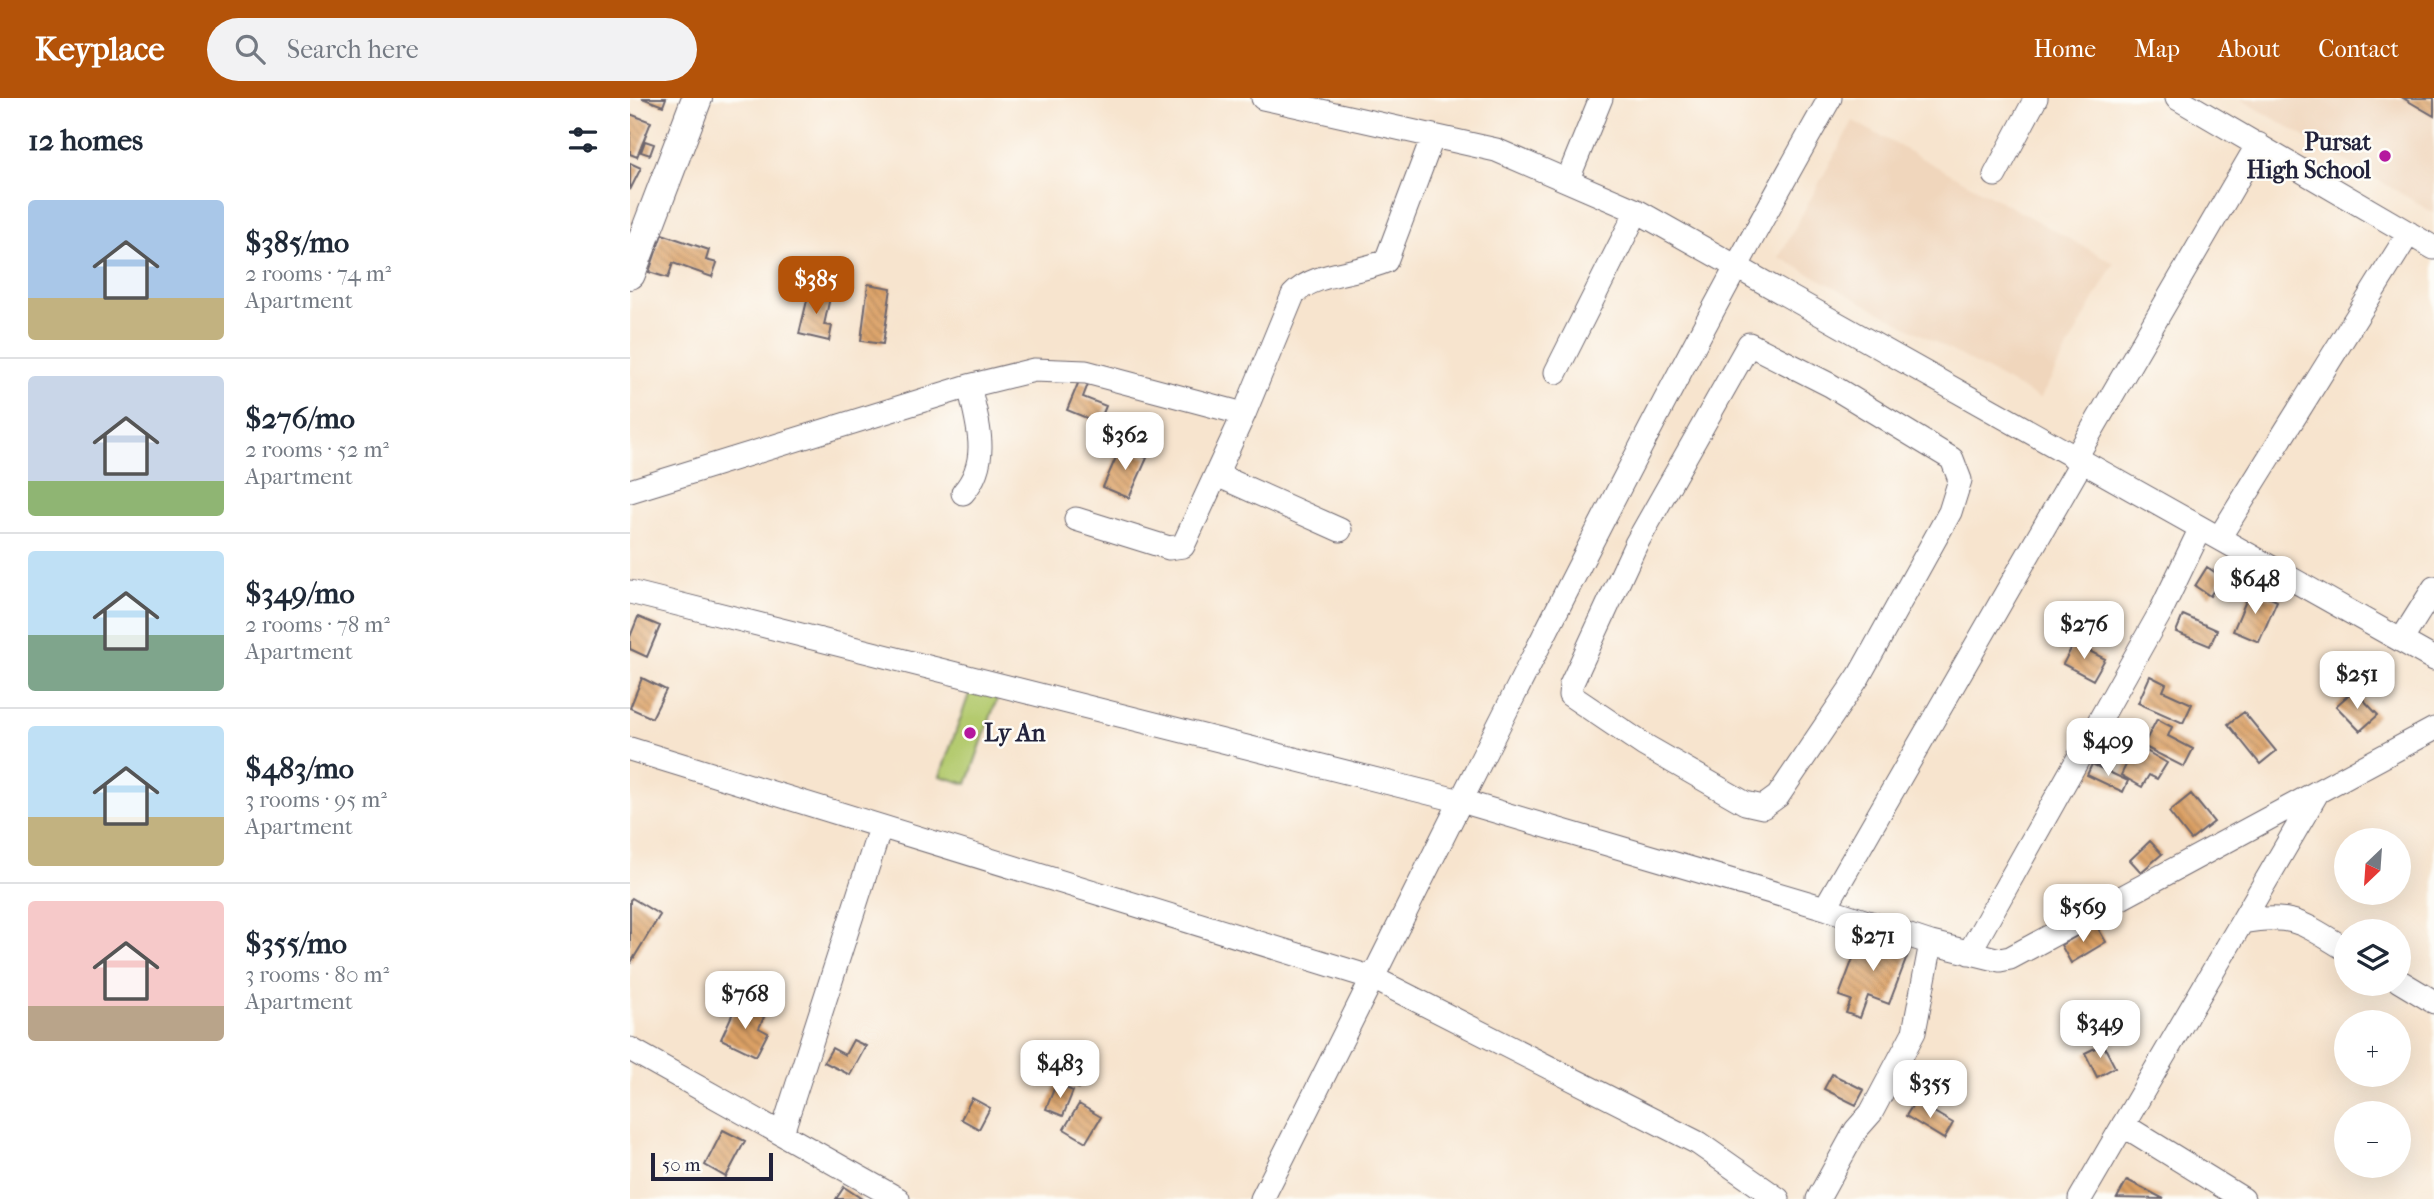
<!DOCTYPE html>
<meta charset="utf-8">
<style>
body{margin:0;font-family:"IM FELL French Canon",serif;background:#f2f2f3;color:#1f2937;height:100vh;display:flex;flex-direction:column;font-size:26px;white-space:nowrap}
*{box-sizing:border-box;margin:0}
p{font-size:23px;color:#747a83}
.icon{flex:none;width:38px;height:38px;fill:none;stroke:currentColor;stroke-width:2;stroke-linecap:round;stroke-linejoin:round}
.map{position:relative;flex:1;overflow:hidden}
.sheet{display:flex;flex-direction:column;background:#fff;width:630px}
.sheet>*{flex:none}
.needle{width:46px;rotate:205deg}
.tools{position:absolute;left:1704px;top:730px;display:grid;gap:14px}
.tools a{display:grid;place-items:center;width:77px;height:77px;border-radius:50%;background:#fff;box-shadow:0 7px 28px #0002;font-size:35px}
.scale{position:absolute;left:21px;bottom:18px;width:122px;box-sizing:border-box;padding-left:7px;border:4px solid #22223b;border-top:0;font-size:19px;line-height:24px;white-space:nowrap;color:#22223b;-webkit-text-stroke:5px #fdfcf7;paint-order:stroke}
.price{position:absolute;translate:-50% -60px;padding:0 16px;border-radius:14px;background:#fff;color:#222;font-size:23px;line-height:46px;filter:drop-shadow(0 2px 4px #0008)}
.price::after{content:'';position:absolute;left:50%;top:42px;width:21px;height:16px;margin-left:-10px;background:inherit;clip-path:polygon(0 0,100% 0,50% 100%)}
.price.current{background:#b45309;color:#fff}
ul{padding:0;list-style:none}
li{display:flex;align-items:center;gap:21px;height:175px;padding:0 28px}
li+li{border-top:2px solid #e0e1e3}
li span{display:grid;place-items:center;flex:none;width:196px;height:140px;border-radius:7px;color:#555}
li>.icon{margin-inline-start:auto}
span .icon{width:84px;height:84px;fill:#fffc;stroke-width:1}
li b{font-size:30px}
h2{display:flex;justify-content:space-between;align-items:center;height:84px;padding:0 28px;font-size:30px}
header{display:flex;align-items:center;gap:42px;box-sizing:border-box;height:98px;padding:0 35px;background:#b45309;color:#fff}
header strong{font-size:33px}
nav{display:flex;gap:38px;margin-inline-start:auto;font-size:24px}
.search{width:490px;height:63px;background:#f2f2f3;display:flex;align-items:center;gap:18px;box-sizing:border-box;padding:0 24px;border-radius:38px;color:#747a83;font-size:26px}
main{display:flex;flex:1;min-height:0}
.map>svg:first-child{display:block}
</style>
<header>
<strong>Keyplace</strong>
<div class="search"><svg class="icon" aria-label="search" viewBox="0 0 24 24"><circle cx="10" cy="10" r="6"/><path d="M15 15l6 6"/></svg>Search here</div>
<nav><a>Home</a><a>Map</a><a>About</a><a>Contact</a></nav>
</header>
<main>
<section class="sheet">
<h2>12 homes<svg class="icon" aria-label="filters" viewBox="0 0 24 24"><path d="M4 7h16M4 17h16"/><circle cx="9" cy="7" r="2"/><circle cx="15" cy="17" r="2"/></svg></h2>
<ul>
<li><span style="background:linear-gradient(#a9c7e8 70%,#c2b280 0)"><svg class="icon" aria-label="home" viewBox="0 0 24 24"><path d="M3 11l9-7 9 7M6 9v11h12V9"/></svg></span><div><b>$385/mo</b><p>2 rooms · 74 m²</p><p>Apartment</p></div></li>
<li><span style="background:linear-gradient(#c9d6e8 75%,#8fb573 0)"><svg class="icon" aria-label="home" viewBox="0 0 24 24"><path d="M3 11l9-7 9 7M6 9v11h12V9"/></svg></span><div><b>$276/mo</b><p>2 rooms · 52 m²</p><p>Apartment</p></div></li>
<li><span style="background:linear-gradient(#bfe0f5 60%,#7fa58c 0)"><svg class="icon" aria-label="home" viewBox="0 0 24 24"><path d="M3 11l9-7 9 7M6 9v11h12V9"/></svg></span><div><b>$349/mo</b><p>2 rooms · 78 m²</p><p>Apartment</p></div></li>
<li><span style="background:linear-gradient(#bfe0f5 65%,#c2b280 0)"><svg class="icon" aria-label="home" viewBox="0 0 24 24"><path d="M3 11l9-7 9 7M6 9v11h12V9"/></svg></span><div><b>$483/mo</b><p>3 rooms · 95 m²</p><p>Apartment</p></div></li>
<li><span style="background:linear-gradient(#f6c9c9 75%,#b9a48a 0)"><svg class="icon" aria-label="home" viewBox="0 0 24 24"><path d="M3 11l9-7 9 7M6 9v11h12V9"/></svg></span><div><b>$355/mo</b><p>3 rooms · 80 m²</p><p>Apartment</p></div></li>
</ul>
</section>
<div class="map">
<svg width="1804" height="1101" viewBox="0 0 1804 1101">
<defs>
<pattern id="building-back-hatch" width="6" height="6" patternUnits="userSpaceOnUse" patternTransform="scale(1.75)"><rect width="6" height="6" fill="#dba065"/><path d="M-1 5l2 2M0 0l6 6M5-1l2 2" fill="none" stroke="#b18254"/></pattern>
</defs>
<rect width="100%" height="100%" fill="#fdfcf7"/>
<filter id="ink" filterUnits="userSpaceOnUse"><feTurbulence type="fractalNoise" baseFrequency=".0143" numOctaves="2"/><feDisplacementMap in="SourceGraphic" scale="14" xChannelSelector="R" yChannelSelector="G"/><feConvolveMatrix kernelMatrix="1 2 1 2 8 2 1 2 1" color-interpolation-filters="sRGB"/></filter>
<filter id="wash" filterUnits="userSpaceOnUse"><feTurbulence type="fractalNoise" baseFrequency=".00686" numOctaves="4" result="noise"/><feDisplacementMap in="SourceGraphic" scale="28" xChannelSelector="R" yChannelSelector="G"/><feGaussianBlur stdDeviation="1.57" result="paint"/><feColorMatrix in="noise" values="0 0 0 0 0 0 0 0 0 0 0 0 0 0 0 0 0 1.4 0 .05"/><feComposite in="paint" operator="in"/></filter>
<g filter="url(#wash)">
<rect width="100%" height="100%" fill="#f7e4ce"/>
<path fill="#f0d6bc" d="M1609,0H1804V115Z
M1223,23L1484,165L1410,301L1149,159Z"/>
<path fill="#b4ca6e" stroke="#6b7654" stroke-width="2" d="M343,585L370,592L337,686L310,678Z"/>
<g id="blocks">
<path fill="url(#building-back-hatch)" d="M12,0H36L33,8Z
M1773,0H1804V18Z
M0,16L21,24L7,59L0,56Z
M15,43L24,46L20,57L11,54Z
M0,65L11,70L0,92Z
M32,136L79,152L76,162L87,165L82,179L43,165L38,180L19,174Z
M238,186L261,190L253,246L231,243Z
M180,190L201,195L194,227L202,228L199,243L169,236Z
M449,283L458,286L453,299L476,308L469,325L437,312Z
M491,348L517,360L499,400L473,389Z
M1577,469L1592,479L1580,498L1565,488Z
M1621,491L1647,503L1629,544L1603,533Z
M1553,517L1587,532L1580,548L1546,534Z
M8,519L30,528L17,559L0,551V539Z
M1444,545L1475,561L1463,582L1433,566Z
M1520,578L1536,586L1533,593L1562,606L1553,625L1508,605Z
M12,580L36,592L22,620L0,610Z
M1724,592L1748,617L1730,633L1706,608Z
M1614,614L1646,653L1630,666L1598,626Z
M1527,621L1542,629L1538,638L1563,651L1554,669L1513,648Z
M1506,647L1537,665L1527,681L1519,677L1512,689L1491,677Z
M1462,666L1498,683L1493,694L1457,677Z
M1561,696L1584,724L1561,742L1539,714Z
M1520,743L1532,756L1511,774L1500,762Z
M2,800L30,817L0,866V802Z
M1466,827L1476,844L1441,865L1431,847Z
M1233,834L1280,851L1259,906L1238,898L1230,920L1216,915L1221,902L1209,898Z
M107,906L134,919L129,930L138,935L126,958L91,941Z
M223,942L236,948L220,977L194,964L202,950L215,957Z
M1473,946L1485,969L1467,979L1455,955Z
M446,953L463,963L448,990L431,980Z
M1202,976L1234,992L1226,1007L1194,991Z
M426,986L443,993L433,1018L416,1011Z
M342,1000L360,1010L349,1031L331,1021Z
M1285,1003L1323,1025L1314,1041L1276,1018Z
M449,1006L471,1019L456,1044L434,1031Z
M93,1032L115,1043L96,1079L75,1067Z
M1497,1082L1534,1101L1487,1100Z
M214,1089L232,1101H206Z"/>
</g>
</g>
<g filter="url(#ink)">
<use href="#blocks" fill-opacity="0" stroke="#6d666e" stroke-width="2"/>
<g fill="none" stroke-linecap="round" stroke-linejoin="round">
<defs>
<path id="minor" d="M633,0L866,52L1007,113L1804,561
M1547,0L1804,150
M1365,77L1406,0
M938,81L971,0
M1119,246L1200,287L1322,361L1330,382L1320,414L1229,578L1148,698L1133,709L1115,705L1014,647L940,597L941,587L1006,446Z
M926,274L1007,113
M1445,361L1628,46
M587,377L710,432
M0,393L339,288L404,272L456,274L614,316
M333,395C361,363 348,326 339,288
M446,421L539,450L553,448L614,316L663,197C684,174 727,176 756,163L803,38
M1589,440L1779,135
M0,494L831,703L1195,810L1301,845L1370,862L1380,860L1804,631
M1772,541L1804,490
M0,651L743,880L1068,1045L1148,1101
M1195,810L1451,365
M1612,824C1663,814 1674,826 1717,852
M1339,855L1530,515L1571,430
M1769,883L1804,904
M0,951L268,1101
M1493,1027L1613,1101
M152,1035L250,730
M632,1101C818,732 996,359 1200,0
M1188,1101L1226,1032L1241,1015L1284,934L1301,845
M1450,1101L1686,697"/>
<path id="major" d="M0,176L67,0"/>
</defs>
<use href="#minor" stroke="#6d666e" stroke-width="25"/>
<use href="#major" stroke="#6d666e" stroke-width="32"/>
<use href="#minor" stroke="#fff" stroke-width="23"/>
<use href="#major" stroke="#fff" stroke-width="30"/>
</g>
</g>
<g fill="#b5179e" stroke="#fdfcf7" stroke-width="2.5">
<circle cx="1755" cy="58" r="7"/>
<circle cx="340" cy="635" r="7"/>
</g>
<g text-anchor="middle" stroke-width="5" stroke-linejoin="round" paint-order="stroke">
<g font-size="24" font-weight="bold" fill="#22223b" stroke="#fdfcf7" text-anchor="end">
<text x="1741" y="52">Pursat<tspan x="1741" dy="28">High School</tspan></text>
<text x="354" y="643" text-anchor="start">Ly An</text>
</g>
</g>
</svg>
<div class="tools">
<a><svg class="needle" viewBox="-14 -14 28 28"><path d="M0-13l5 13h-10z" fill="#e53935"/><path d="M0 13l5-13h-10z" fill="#747a83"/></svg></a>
<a><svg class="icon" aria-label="layers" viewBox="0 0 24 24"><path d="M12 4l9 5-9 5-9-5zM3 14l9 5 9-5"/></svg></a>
<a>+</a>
<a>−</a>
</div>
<div class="scale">50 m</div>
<b class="price current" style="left:186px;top:218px">$385</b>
<b class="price" style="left:495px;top:374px">$362</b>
<b class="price" style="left:1625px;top:518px">$648</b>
<b class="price" style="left:1454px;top:563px">$276</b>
<b class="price" style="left:1727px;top:613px">$251</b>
<b class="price" style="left:1478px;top:680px">$409</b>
<b class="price" style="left:1453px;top:846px">$569</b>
<b class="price" style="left:1243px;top:875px">$271</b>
<b class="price" style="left:115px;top:933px">$768</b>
<b class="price" style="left:1470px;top:962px">$349</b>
<b class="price" style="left:430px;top:1002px">$483</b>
<b class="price" style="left:1300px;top:1022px">$355</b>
</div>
</main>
